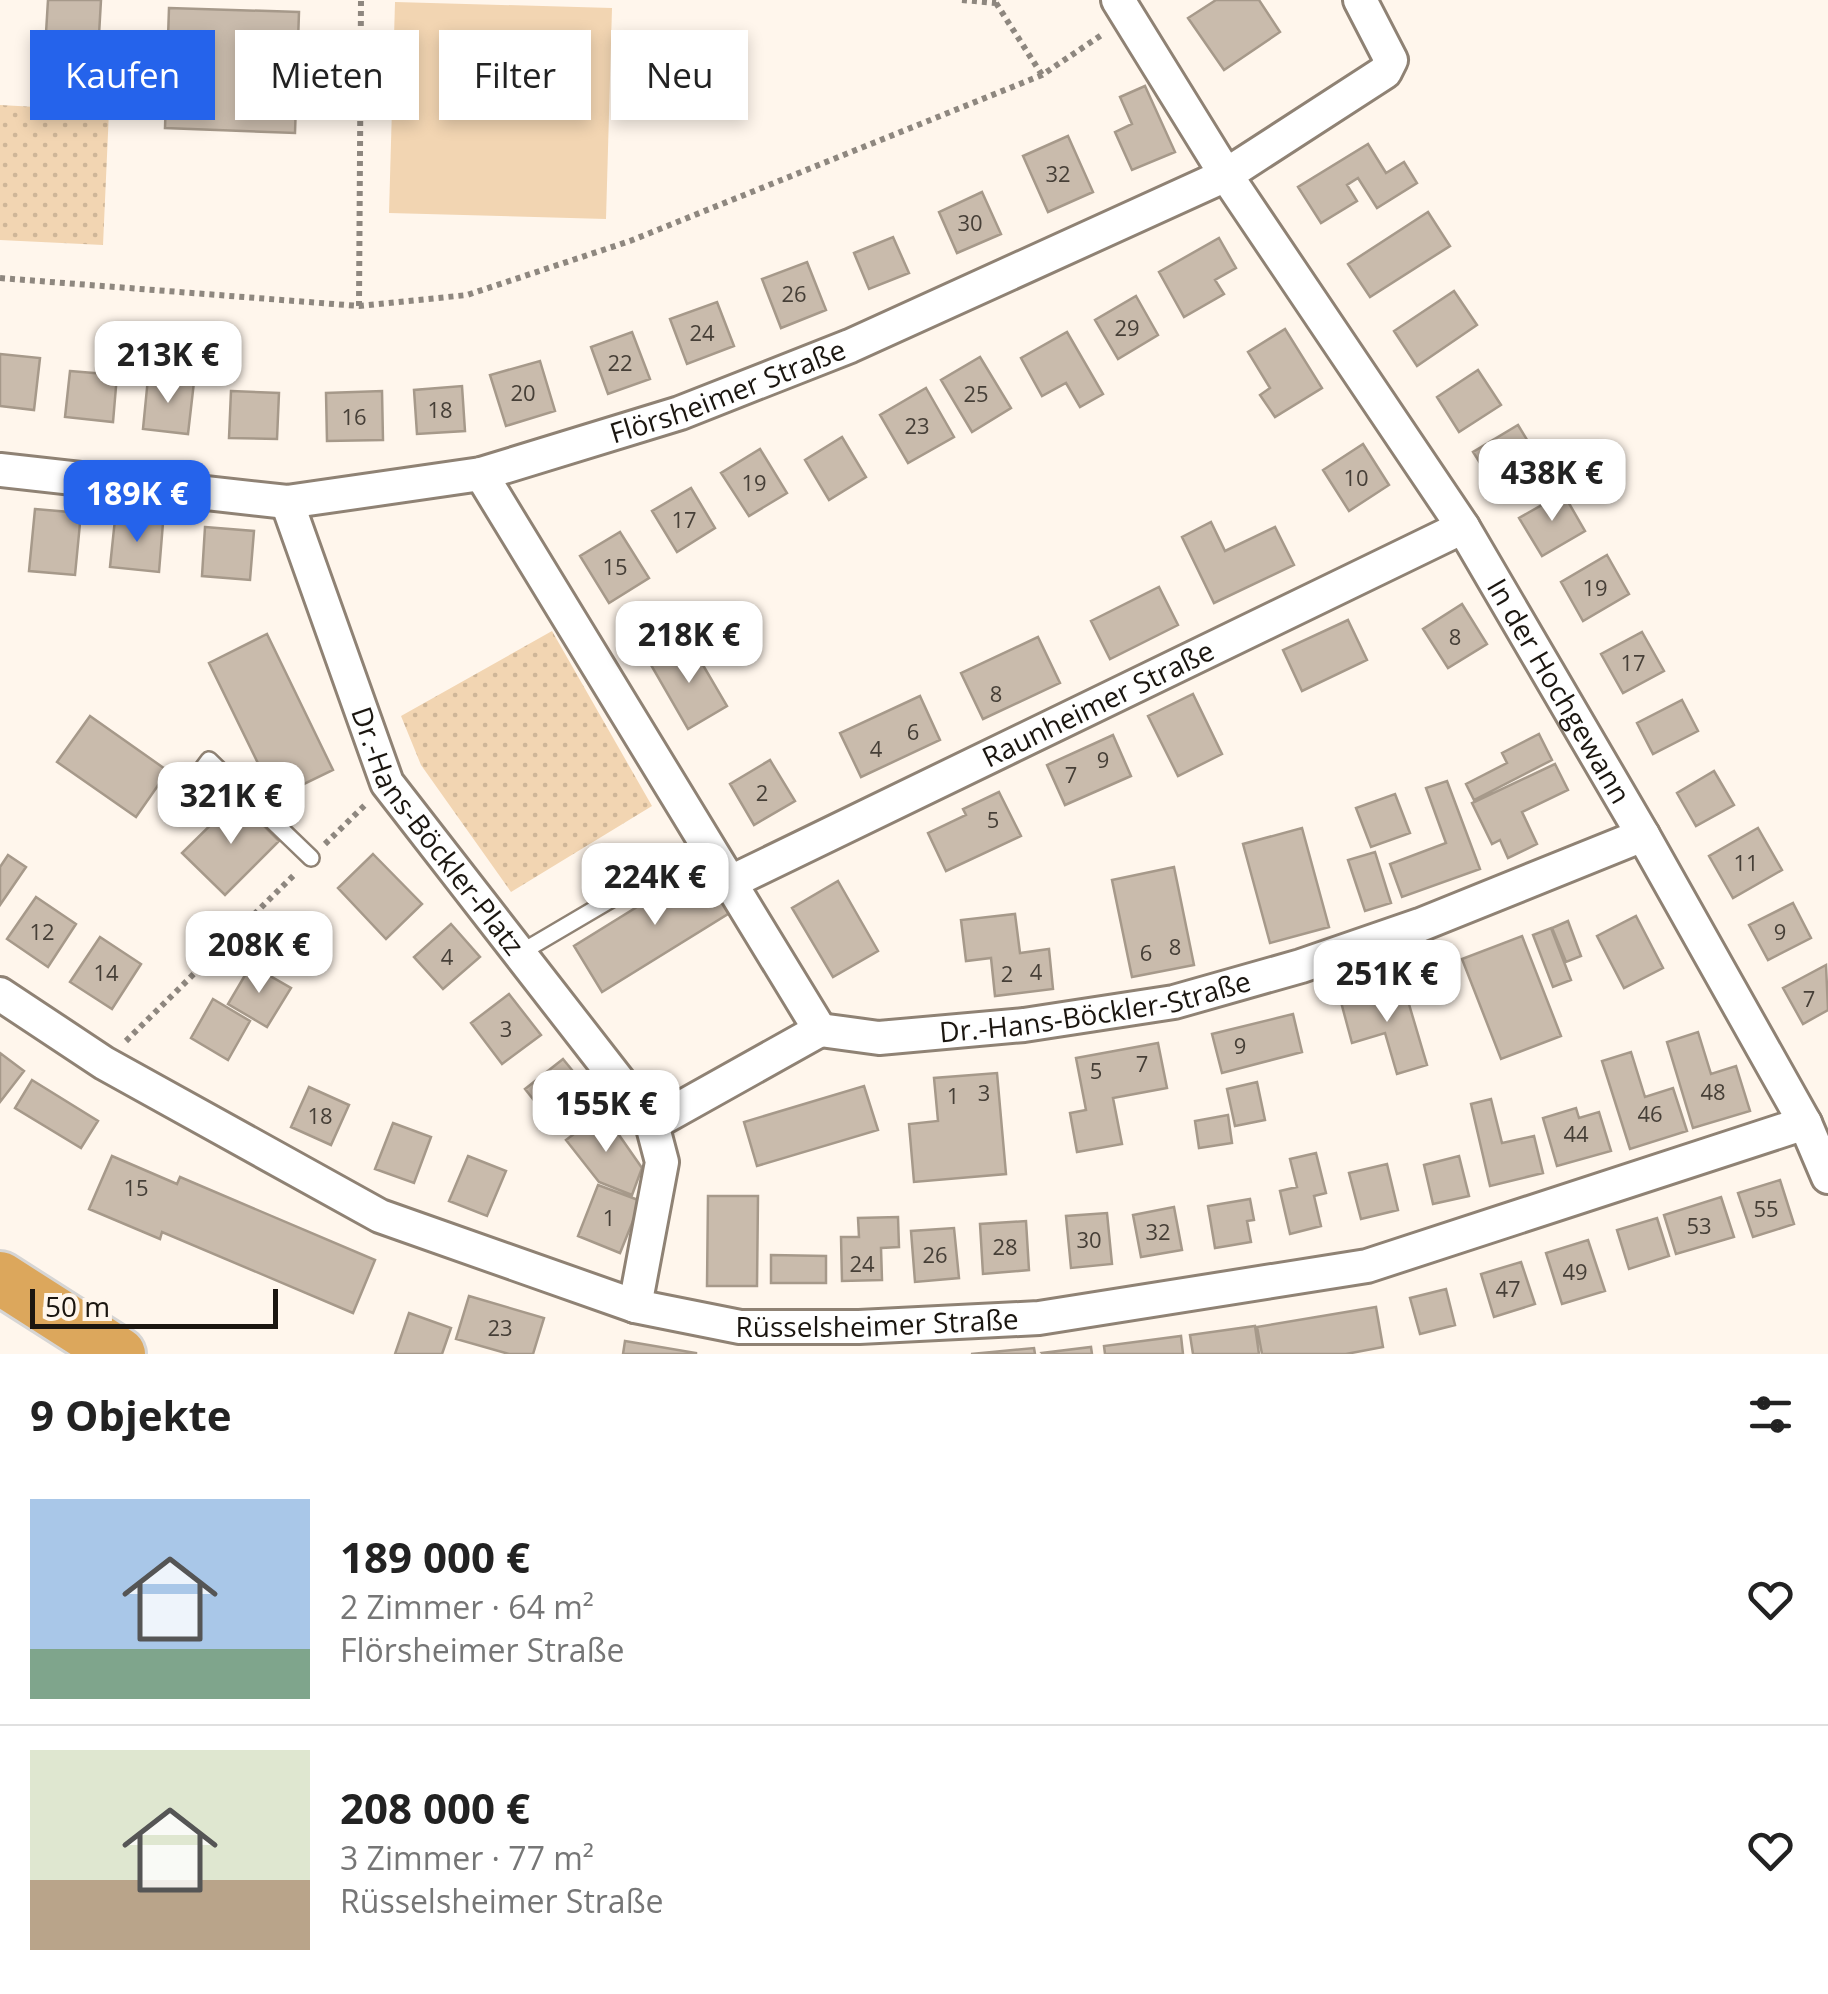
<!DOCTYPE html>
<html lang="de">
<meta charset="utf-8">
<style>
body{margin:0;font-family:"Open Sans",sans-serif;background:#f2f2f2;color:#222;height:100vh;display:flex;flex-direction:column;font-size:38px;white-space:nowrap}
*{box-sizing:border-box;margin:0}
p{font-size:32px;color:#767676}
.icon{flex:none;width:55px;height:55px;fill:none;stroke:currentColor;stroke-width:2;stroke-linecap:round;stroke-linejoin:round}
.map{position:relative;height:1354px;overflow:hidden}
.details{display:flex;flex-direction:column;background:#fff;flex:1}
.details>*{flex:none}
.guide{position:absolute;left:30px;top:30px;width:1000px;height:90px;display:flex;gap:20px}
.scale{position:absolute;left:30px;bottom:25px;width:248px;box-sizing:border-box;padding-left:10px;border:5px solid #1b1610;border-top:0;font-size:28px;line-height:35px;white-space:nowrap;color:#1b1610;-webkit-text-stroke:8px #fff6ec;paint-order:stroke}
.price{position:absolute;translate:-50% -85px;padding:0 22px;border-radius:20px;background:#fff;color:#222;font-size:32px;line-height:65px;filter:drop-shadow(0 2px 5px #0008)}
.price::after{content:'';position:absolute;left:50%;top:60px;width:30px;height:22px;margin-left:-15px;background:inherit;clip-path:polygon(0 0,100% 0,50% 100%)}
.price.on{background:#2563eb;color:#fff}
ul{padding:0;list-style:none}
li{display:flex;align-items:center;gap:30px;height:250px;padding:0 30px}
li+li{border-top:2px solid #e0e0e0}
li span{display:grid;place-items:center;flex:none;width:280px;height:200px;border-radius:0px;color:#555}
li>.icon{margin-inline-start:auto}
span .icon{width:120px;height:120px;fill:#fffc;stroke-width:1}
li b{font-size:42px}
h2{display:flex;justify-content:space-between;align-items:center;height:120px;padding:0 30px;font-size:42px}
.chip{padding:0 35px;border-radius:0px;background:#fff;box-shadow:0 5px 15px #0003;font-size:35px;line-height:90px}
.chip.on{background:#2563eb;color:#fff}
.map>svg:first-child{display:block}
</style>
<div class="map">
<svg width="1828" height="1354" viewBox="0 0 1828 1354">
<defs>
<pattern id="grass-dots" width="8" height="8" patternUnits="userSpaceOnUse" patternTransform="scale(2.5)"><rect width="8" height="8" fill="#f2d5b2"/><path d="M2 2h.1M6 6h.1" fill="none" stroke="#cfb698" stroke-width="1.8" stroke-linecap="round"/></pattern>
</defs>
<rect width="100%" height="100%" fill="#fff6ec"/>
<path fill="url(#grass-dots)" d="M0,105L109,111L103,245L0,240Z
M552,631L652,806L511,892L421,765L401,716Z"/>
<path fill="#f2d5b2" d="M395,2L612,8L606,219L389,213Z"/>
<path fill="#c9bbac" stroke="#a6998a" stroke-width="2.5" d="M48,0H101L99,35L46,33Z
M1216,0H1259L1280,32L1224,70L1188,18Z
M169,8L299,12L295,133L165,128Z
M1145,86L1175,152L1132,170L1115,132L1132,124L1120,97Z
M1068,136L1093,192L1048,212L1023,156Z
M1368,144L1386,173L1404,162L1417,183L1377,208L1358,178L1347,185L1357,201L1321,223L1298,187Z
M982,192L1001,234L957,253L939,212Z
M1428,212L1450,246L1370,297L1348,264Z
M893,237L909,273L869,289L854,253Z
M1219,238L1236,268L1215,280L1224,294L1184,317L1159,272Z
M807,262L826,310L781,328L762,279Z
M1454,291L1477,325L1417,366L1394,331Z
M1136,296L1158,335L1118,359L1095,320Z
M717,302L734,346L687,364L670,319Z
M1285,329L1322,388L1275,417L1260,395L1270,388L1248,352Z
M632,332L650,379L608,394L591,347Z
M1067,332L1103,394L1080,407L1066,383L1042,396L1021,358Z
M0,354L40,358L34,410L0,406Z
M980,357L1011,408L972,432L941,380Z
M540,361L555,411L506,426L490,375Z
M1478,370L1501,405L1459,432L1437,397Z
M70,371L117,375L113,422L65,417Z
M148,378L194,382L188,434L143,429Z
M462,386L465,431L417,434L414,390Z
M926,388L954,437L908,463L880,415Z
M231,391L279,393L277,439L229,438Z
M382,391L383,440L327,441L326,393Z
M1518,425L1545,469L1501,496L1473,452Z
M842,437L866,477L829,500L805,460Z
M1363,444L1389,485L1349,511L1323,470Z
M760,449L787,493L749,516L721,473Z
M691,488L715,528L677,552L652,511Z
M1563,493L1585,531L1542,556L1519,518Z
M35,509L81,513L75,575L29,571Z
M115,519L163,523L159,572L110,567Z
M1211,522L1225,551L1275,527L1294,565L1214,603L1182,537Z
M205,527L254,531L250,580L202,576Z
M620,532L649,578L609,603L580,556Z
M1607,555L1629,594L1583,621L1561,582Z
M1159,587L1178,625L1110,659L1091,621Z
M1462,604L1487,644L1448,668L1423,629Z
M1348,620L1367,660L1302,691L1283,650Z
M1642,632L1664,671L1623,693L1601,654Z
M267,634L333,770L275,798L209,663Z
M1038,637L1060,683L983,719L961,673Z
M690,643L727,706L688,729L651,665Z
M1193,694L1222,754L1178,776L1148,716Z
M920,696L940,740L861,777L840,733Z
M1682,700L1698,731L1653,754L1637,723Z
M90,716L168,771L136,817L57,762Z
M1539,734L1552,760L1474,800L1466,784L1507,763L1502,753Z
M1113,735L1131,776L1065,805L1047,765Z
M770,760L795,801L754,825L730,784Z
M1555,764L1568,790L1522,812L1537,844L1508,858L1500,840L1492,844L1472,803Z
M1714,771L1734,805L1696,826L1677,793Z
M1447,781L1480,869L1402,897L1390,864L1446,843L1426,788Z
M999,792L1021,836L946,871L928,833L966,815L963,809Z
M1395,794L1410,833L1371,847L1356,808Z
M237,799L279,841L225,895L182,853Z
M1302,828L1329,927L1270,943L1243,844Z
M1758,828L1782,870L1733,898L1709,856Z
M1375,852L1391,903L1365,911L1348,860Z
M373,854L422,904L386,939L338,888Z
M8,855L26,867L0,905V867Z
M708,863L736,909L602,992L574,946Z
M1174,867L1194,965L1132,977L1112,880Z
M838,881L878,951L833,977L792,908Z
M36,897L76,924L48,967L7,939Z
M1793,903L1811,938L1768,960L1749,925Z
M1015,914L1020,953L1049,949L1053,989L995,996L991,958L966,961L961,920Z
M1636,916L1663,968L1624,988L1597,936Z
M1568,921L1581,956L1566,962L1552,928Z
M451,924L480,957L443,989L414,957Z
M1551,928L1571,980L1553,987L1533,935Z
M1522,936L1561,1036L1501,1059L1462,959Z
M100,937L141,964L112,1009L70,982Z
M251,965L291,988L267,1027L228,1004Z
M1826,965L1828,1010L1803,1024L1783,988Z
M1403,984L1427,1065L1397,1074L1385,1033L1352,1043L1341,1002Z
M509,994L541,1035L502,1064L471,1023Z
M213,999L250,1021L228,1060L191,1038Z
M1293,1014L1302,1052L1222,1073L1212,1034Z
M1698,1032L1711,1074L1736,1066L1750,1111L1693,1128L1667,1042Z
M1158,1043L1167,1088L1113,1098L1122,1144L1077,1152L1070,1113L1086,1110L1076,1058Z
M1631,1052L1645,1097L1673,1088L1687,1131L1630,1149L1602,1061Z
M0,1053L24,1071L0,1102Z
M563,1059L594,1097L555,1127L525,1089Z
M997,1073L1006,1174L914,1182L909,1124L938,1121L934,1078Z
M32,1080L98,1121L81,1148L15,1108Z
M1257,1082L1265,1120L1235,1126L1227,1089Z
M864,1086L878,1130L757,1166L744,1122Z
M309,1087L349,1105L331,1145L291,1127Z
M1491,1099L1502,1143L1534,1136L1543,1173L1490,1186L1471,1104Z
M1576,1108L1579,1118L1599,1112L1611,1151L1557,1166L1543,1118Z
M603,1112L642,1168L632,1195L599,1182L566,1140Z
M1228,1115L1232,1143L1199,1148L1195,1121Z
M393,1123L431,1137L414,1183L375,1169Z
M1316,1153L1326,1193L1314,1196L1321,1226L1290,1234L1280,1191L1297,1187L1290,1159Z
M112,1156L177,1184L180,1177L375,1260L353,1313L162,1232L160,1239L89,1209Z
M468,1156L506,1171L487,1216L449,1201Z
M1459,1156L1469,1196L1433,1204L1424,1165Z
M1387,1164L1398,1210L1361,1219L1349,1173Z
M1780,1180L1794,1224L1753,1237L1738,1193Z
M598,1185L641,1201L620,1253L578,1236Z
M708,1196H758L757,1286H707Z
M1721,1197L1734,1237L1676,1254L1664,1215Z
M1250,1199L1254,1220L1247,1221L1251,1242L1215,1248L1208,1206Z
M1174,1207L1182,1250L1141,1257L1133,1215Z
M1107,1213L1112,1264L1071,1268L1066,1216Z
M898,1217L899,1247L881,1248L882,1280L842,1281L841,1237H859L858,1218Z
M1657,1218L1669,1256L1629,1269L1617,1230Z
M1026,1221L1029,1270L983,1274L980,1224Z
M954,1228L959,1278L915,1282L911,1231Z
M1588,1240L1605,1291L1562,1304L1546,1253Z
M771,1255L826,1256V1283H771Z
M1521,1262L1535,1304L1494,1317L1481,1274Z
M1446,1289L1455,1325L1420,1334L1410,1298Z
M469,1296L544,1318L533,1354H509L456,1339Z
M1376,1307L1383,1347L1346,1354H1262L1257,1327Z
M409,1313L451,1328L442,1354H395Z
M1255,1326L1259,1354H1193L1190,1335Z
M1181,1336L1183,1354H1105L1104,1346Z
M625,1341L696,1353V1354H623Z
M1091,1347L1092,1354H1043L1042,1353Z
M1034,1348L1035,1354H971Z"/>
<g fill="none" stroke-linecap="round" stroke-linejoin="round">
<defs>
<path id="service" d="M170,812L209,760L311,858
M520,953L707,843"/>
<g id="minor">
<path id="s1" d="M1118,0L1226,175L1463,527L1643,835L1805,1123L1828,1177"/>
<path id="s2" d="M0,470L287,502L481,474L680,413L850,346L1226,175L1385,72L1391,60L1360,0"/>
<path d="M481,474L820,1030"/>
<path id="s3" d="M287,502L387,783L652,1124L662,1162L635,1306"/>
<path id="s4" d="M731,882L1463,527"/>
<path id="s5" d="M0,994L104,1063L380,1216L635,1306L740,1327H859L1039,1318L1367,1266L1805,1123"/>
<path id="s6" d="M820,1030L879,1038L1024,1025L1174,1002L1301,966L1420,925L1643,835"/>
<path d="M652,1124L820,1030"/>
</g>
<path id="trunk" d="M0,1278L119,1354"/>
</defs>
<use href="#service" stroke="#8f8274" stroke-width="20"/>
<use href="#minor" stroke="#8f8274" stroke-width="38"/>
<use href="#trunk" stroke="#d6d5d4" stroke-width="58"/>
<path stroke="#8e877f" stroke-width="6" stroke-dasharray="5 5" stroke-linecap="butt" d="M962,0L996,3L1001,0
M996,3L1042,75
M0,278L359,306L467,295L630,241L1042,75L1103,34
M359,306L361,0
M325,844L366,804
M126,1041L295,874"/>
<use href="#service" stroke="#fff" stroke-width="15"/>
<use href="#minor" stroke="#fff" stroke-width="32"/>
<use href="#trunk" stroke="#dca75c" stroke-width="52"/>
</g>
<g text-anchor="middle" stroke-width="10" stroke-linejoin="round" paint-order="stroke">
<g font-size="22" fill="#463f37">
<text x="1058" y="182">32</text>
<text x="970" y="231">30</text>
<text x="794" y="302">26</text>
<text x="1127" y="336">29</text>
<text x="702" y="341">24</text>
<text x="620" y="371">22</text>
<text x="523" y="401">20</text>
<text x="976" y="402">25</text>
<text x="440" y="418">18</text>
<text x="354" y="425">16</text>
<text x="917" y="434">23</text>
<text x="1356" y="486">10</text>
<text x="754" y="491">19</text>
<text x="684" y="528">17</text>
<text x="615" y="575">15</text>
<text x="1595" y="596">19</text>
<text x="1455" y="645">8</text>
<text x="1633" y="671">17</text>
<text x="996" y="702">8</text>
<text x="913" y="740">6</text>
<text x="876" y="757">4</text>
<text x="1103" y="768">9</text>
<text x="1071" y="783">7</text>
<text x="762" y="801">2</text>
<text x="993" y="828">5</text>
<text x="1746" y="871">11</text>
<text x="42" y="940">12</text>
<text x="1780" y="940">9</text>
<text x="1175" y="955">8</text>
<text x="1146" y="961">6</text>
<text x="447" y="965">4</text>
<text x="1036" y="980">4</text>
<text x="106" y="981">14</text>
<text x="1007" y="982">2</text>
<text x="1809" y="1007">7</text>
<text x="506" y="1037">3</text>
<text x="1240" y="1054">9</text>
<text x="1142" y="1072">7</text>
<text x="1096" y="1079">5</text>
<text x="1713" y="1100">48</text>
<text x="984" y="1101">3</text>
<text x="953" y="1104">1</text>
<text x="1650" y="1122">46</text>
<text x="320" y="1124">18</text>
<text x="1576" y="1142">44</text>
<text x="136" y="1196">15</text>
<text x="1766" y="1217">55</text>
<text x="609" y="1226">1</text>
<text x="1699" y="1234">53</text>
<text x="1158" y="1240">32</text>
<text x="1089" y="1248">30</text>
<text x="1005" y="1255">28</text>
<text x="935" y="1263">26</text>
<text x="862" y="1272">24</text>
<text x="1575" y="1280">49</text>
<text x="1508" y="1297">47</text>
<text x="500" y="1336">23</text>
</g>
<g font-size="28" fill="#1b1610" stroke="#fff6ec">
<text dy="10" stroke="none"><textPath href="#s2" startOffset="745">Flörsheimer Straße</textPath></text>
<text dy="10" stroke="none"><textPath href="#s1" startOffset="820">In der Hochgewann</textPath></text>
<text dy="10" stroke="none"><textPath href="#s4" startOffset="408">Raunheimer Straße</textPath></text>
<text dy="10" stroke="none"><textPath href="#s3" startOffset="365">Dr.-Hans-Böckler-Platz</textPath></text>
<text dy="10" stroke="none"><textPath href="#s6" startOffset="278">Dr.-Hans-Böckler-Straße</textPath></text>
<text dy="10" stroke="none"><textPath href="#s5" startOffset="955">Rüsselsheimer Straße</textPath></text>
</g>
</g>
</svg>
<div class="scale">50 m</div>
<b class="price" style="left:168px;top:406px">213K €</b>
<b class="price" style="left:1552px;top:524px">438K €</b>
<b class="price on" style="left:137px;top:545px">189K €</b>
<b class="price" style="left:689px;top:686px">218K €</b>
<b class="price" style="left:231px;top:847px">321K €</b>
<b class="price" style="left:655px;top:928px">224K €</b>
<b class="price" style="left:259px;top:996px">208K €</b>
<b class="price" style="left:1387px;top:1025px">251K €</b>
<b class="price" style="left:606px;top:1155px">155K €</b>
<div class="guide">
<a class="chip on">Kaufen</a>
<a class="chip">Mieten</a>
<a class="chip">Filter</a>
<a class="chip">Neu</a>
</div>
</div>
<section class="details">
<h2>9 Objekte<svg class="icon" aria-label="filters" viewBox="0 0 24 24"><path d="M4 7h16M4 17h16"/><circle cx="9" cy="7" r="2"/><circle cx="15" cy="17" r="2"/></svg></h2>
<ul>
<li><span style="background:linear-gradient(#a9c7e8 75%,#7fa58c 0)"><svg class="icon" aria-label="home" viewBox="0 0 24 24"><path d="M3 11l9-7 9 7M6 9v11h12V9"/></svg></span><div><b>189 000 €</b><p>2 Zimmer · 64 m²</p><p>Flörsheimer Straße</p></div><svg class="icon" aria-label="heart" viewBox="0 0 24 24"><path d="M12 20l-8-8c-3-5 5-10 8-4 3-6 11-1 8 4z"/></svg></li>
<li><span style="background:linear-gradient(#dfe7d0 65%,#b9a48a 0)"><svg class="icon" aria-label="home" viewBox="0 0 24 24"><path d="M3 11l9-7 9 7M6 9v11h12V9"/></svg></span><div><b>208 000 €</b><p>3 Zimmer · 77 m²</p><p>Rüsselsheimer Straße</p></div><svg class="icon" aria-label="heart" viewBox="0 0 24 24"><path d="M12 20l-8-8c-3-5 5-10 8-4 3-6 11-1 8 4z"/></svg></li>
</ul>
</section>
